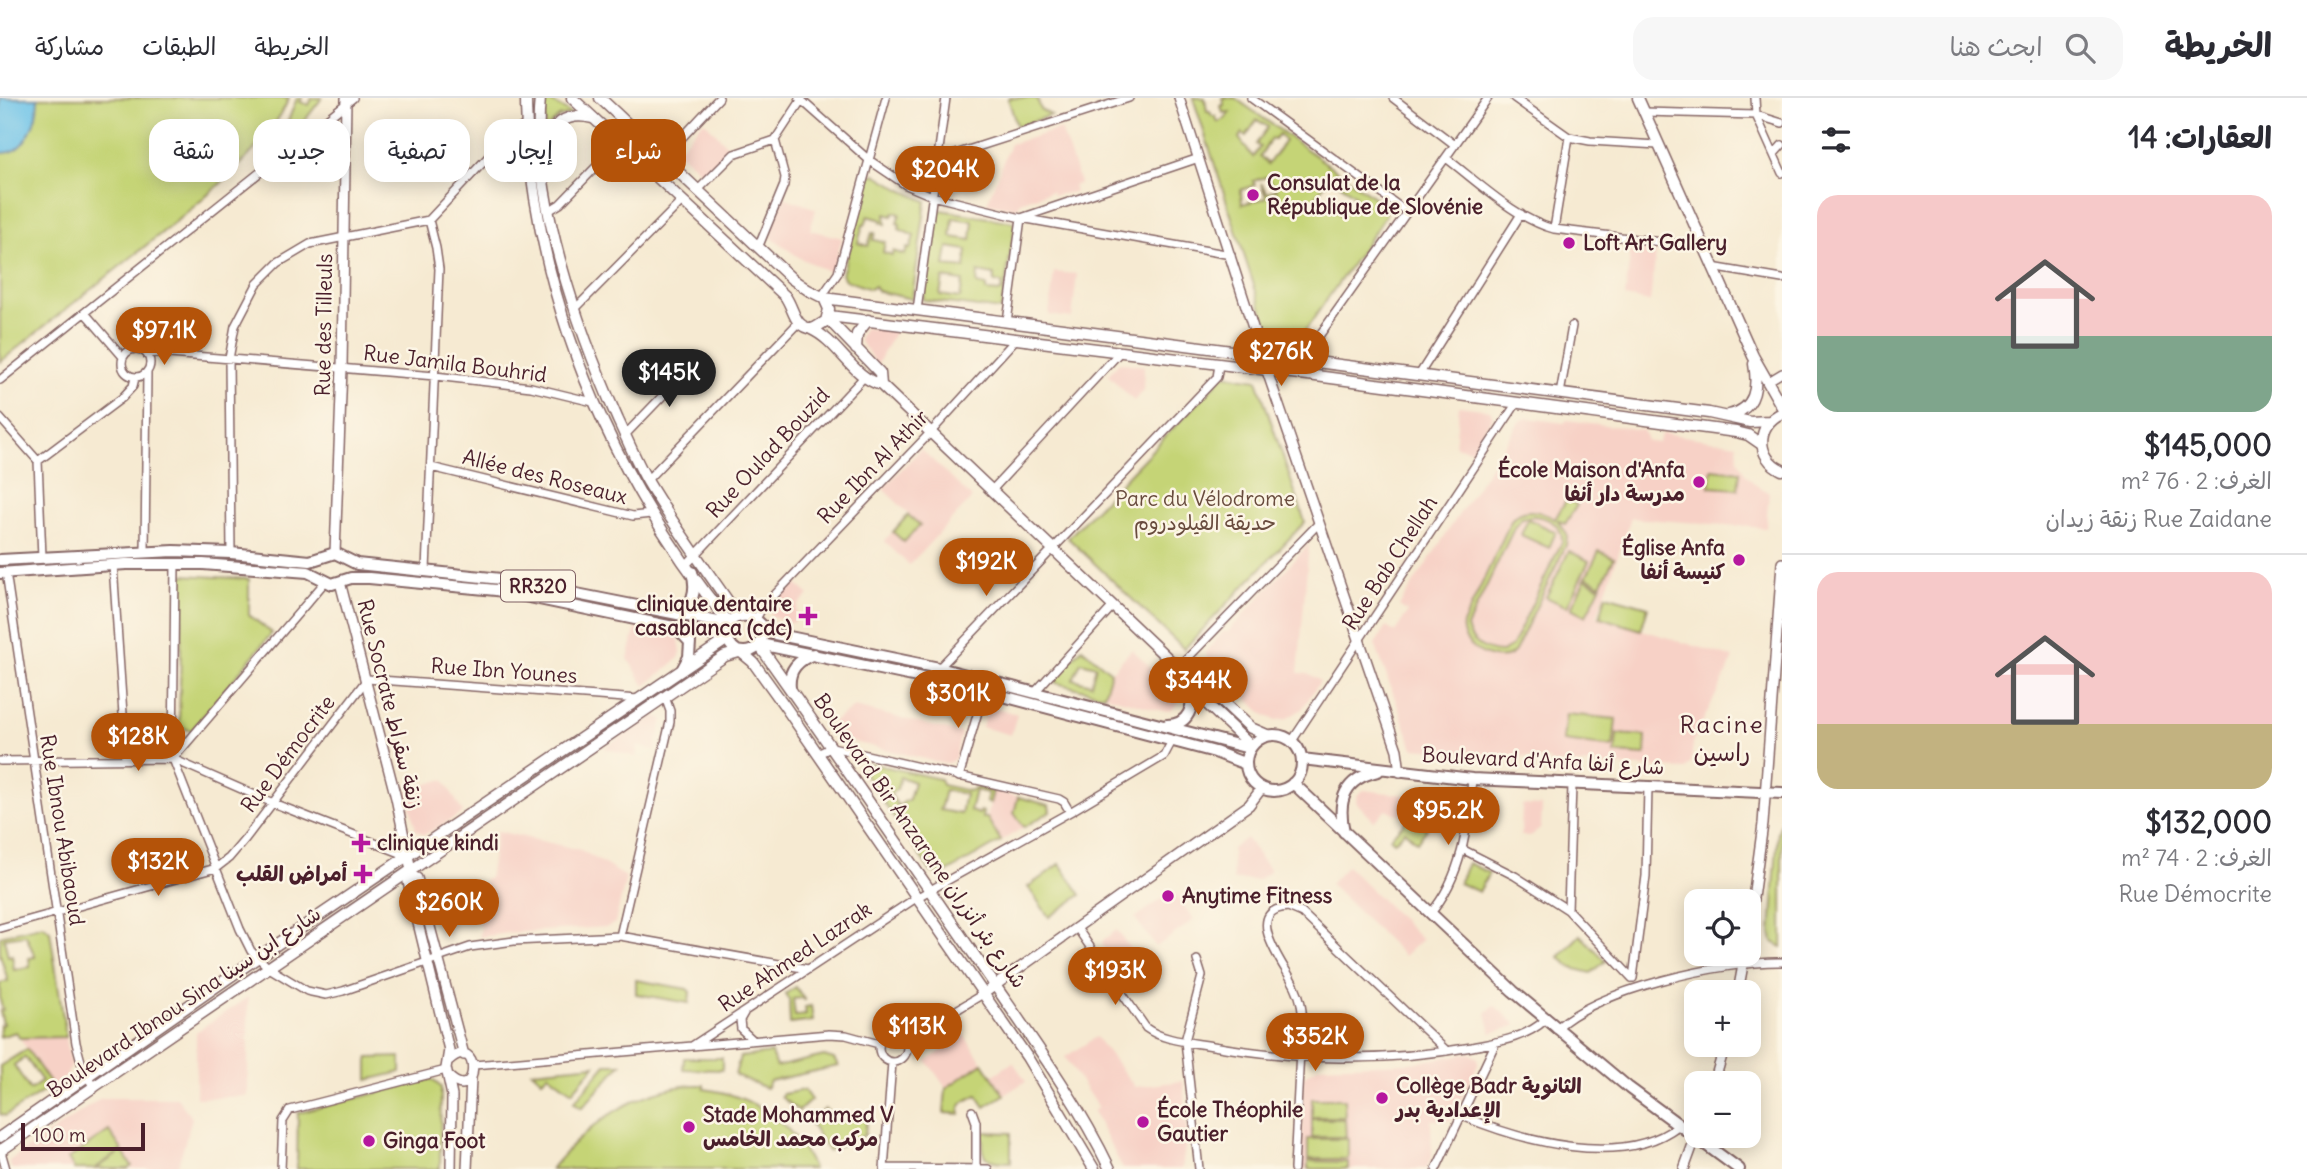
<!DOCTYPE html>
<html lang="ar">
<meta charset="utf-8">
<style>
body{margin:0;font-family:Delius,"Playpen Sans Arabic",sans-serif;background:#f7f7f7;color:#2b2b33;direction:rtl;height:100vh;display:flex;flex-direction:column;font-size:26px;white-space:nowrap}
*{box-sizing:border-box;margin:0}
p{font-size:23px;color:#7c7c81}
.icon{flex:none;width:38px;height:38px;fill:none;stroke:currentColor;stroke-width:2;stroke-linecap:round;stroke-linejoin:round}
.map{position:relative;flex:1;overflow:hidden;direction:ltr}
.drawer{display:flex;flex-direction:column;background:#fff;width:525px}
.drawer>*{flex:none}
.hud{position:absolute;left:21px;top:21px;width:665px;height:63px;direction:rtl;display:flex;gap:14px}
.buttons{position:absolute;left:1684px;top:791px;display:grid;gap:14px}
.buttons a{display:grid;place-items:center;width:77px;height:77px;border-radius:14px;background:#fff;box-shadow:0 4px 18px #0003;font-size:35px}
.scale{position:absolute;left:21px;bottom:18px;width:124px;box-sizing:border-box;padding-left:7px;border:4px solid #4a1f2b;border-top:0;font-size:19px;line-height:24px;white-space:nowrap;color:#4a1f2b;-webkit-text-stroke:5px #fcf5e5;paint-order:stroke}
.price{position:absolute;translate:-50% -60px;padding:0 16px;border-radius:24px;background:#b45309;color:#fff;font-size:23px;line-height:46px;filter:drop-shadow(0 2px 4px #0008)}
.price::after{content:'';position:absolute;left:50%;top:42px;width:21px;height:16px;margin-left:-10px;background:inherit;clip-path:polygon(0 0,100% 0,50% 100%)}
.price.on{background:#222;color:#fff}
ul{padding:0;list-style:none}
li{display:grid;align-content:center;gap:14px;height:371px;padding:0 35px}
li+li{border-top:2px solid #e1e1e2}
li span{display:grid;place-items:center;height:217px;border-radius:21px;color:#555}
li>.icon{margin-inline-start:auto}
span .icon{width:126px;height:126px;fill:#fffc;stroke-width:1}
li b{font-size:30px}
h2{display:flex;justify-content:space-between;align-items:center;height:84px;padding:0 35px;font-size:30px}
.chip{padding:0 24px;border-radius:21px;background:#fff;box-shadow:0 4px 18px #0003;font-size:24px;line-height:63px}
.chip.on{background:#b45309;color:#fff}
header{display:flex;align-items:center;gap:42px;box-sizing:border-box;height:98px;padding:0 35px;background:#fff;border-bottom:2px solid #e1e1e2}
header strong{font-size:33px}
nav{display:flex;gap:38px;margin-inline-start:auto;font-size:24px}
.search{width:490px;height:63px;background:#f7f7f7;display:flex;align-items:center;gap:18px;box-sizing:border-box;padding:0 24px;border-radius:21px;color:#7c7c81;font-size:26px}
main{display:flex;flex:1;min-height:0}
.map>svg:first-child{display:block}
</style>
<header>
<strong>الخريطة</strong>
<div class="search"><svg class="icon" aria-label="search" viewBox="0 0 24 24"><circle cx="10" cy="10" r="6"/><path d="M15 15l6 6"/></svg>ابحث هنا</div>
<nav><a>الخريطة</a><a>الطبقات</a><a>مشاركة</a></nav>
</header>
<main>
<section class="drawer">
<h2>العقارات: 14<svg class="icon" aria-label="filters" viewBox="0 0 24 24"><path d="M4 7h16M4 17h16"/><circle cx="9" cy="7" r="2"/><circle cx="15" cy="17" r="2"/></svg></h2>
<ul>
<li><span style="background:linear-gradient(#f6c9c9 65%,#7fa58c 0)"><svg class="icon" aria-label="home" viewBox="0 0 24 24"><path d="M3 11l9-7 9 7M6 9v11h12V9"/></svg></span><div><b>$145,000</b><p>الغرف: 2 · 76 m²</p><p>Rue Zaidane زنقة زيدان</p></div></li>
<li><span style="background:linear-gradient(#f6c9c9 70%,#c2b280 0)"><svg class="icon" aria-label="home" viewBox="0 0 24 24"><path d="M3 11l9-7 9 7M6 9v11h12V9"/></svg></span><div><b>$132,000</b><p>الغرف: 2 · 74 m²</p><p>Rue Démocrite</p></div></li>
</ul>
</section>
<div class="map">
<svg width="1782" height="1071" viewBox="0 0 1782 1071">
<rect width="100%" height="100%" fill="#fcf5e5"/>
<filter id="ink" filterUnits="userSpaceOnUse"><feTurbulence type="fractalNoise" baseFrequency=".0143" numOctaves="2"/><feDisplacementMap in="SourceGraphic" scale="14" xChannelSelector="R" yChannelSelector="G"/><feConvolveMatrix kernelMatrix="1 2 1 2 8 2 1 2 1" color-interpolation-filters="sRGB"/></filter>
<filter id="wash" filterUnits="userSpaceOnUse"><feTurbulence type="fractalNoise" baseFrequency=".00686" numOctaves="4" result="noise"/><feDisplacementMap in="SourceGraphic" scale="28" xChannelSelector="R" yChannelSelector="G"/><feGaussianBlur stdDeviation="1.57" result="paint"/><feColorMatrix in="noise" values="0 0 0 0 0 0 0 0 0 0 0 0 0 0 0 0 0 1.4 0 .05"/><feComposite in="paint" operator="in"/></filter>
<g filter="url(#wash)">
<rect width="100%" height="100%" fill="#f6ead2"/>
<path fill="#f7d1c6" d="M704,23L730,50L705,78L677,52Z
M1061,31L1080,85L1073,88L1075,94L1053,97L1052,93L1020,104L1017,111L987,105L1010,46Z
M784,99L816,111L810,132L842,140L832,175L800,160L773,141L770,135Z
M1631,150L1656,153L1650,204L1625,199Z
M1054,174L1077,176L1072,220L1049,217Z
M881,229L896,231L877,267L859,242L864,230L879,231Z
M1119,264L1144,268L1143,292L1134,303L1108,277Z
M1459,308L1490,312L1493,318L1471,352L1455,348Z
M1528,320L1564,325L1567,322L1643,332L1647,343L1658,345L1662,335L1737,346L1738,362L1746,377L1756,387L1769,394L1766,430L1631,420L1597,518L1734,560L1693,643L1691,665L1686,671L1550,665V661L1413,650L1375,546L1386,529L1395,534L1408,514L1399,508L1520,323Z
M921,351L972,400L909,467L884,443L909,416L883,391Z
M1309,446L1298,575L1309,576L1320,583L1302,611L1286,621L1275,622L1263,616L1207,561L1206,554L1224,533L1227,535Z
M794,484L809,497L798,507L794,525L785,524L771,517L770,510Z
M636,529L674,537L679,541L681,554L679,560L645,588L628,561Z
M1132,551L1176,595L1178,604L1172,612L1163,613L1104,597L1111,574Z
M990,608L1017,616L1011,637L982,629L987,610Z
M854,609L961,635L955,661L946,666L842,641L830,626Z
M655,618L663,621L655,652L638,648L636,659L604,650Z
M444,681L463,715L424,737L416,732L406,693Z
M1364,692L1436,701L1434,720L1427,731L1409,720L1386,712L1374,723L1356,704L1358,696Z
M993,693L1018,699L1014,715L1024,729L1001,743L987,720Z
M1522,707L1542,708L1541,730L1531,738H1521Z
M497,733L581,752L626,779L615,825L607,829L510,835L479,839L481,828L477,827L484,781H489Z
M1246,740L1270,773L1258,782H1233L1232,751Z
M1347,768L1422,841L1404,858L1330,786Z
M1173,793L1194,822L1156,849L1135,820Z
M1117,832L1138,862L1121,874L1102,847L1103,842Z
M248,899V998L196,1000V934Z
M1494,907L1516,926L1515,928L1491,935L1486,915Z
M964,937L983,965L946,990L927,963Z
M66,939L71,967L66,979L52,988L20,940Z
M1096,939L1135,989L1183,983L1187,1034L1182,1071H1123L1093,1013L1098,1010L1065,959Z
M1470,955L1478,960V966L1451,1022H1431L1432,1059L1426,1071H1302L1303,979L1319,968L1411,965Z
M1013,964L1026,983L1004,997L992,978Z
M101,1000H177L192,1020L177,1071H12L9,1063Z"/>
<path fill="#c5d476" stroke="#887a50" stroke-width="2" fill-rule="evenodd" d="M0,0H289C265,58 182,118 133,158C89,193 44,228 0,264Z
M297,0H302L300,4L309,7L312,0H322L295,35L285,31Z
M545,0L572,16L559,19L545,32Z
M1008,0H1037L1041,12L1051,17L1017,29Z
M1193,0H1205L1207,14H1210L1212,18H1215L1218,24L1225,21L1230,14L1223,15L1221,8L1224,7L1222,0H1235L1385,107L1386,117L1293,250L1273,246ZM1257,22L1268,29L1256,46L1260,49L1253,59L1239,40L1242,35L1246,38ZM1279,36L1285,43L1268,66L1260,58L1271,41L1274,42ZM1266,79L1277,92L1267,95L1261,85L1266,100L1242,106L1241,92L1255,87L1253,83ZM1330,79L1355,97L1341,116L1327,105L1325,107L1315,100Z
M875,76L902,92L926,103L912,201L877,193L874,188L870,191L845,182L842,176L869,78ZM894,114L900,116L897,125L900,126L899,131L914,138L910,151L907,150L905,157L893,153L892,157L883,154L885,144L873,142L875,135H872L868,148L858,145L863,127H865L868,118L882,122L881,124L886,126L885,116L892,118Z
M935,111L1013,124L1015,127L1001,212L923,202ZM953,120L973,123L971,142L951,139ZM948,149L967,152L965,170L945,168ZM978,174L994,177V184L1002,185L1001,194L986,193V188L977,186ZM943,180L963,183L960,200L940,197Z
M1224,277L1257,282L1305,424L1184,551L1068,440Z
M1712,371L1740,374L1738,391L1710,389Z
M1567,401L1577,407L1565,426L1557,422L1567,436L1566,447L1515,553C1500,571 1458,549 1463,526L1512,421C1525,408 1540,413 1555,421ZM1533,418C1548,419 1563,427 1562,444L1512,548L1502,554C1486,554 1470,545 1467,529L1515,428L1522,420Z
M908,417L920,427L904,444L893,434Z
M1528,421L1556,434L1549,450L1521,437Z
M1569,453L1589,463L1567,509L1546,499Z
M1599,453L1614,460L1601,487L1586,479Z
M183,477L249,481V517L272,535L191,633L181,629L179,624Z
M1585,481L1600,489L1586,518L1571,510Z
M1606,497L1648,509L1641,532L1600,519Z
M1082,550L1111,574L1104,597L1056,585L1054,581ZM1081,564L1096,568L1091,586L1073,581Z
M1566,616L1616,621L1613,649L1563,643Z
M1617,636L1646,638L1645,657L1615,655Z
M869,665L940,681L942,687L969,693L976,689L993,693L990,705L986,704L988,695L975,692L970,713L979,716L980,713L983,714L982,720H987L1001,743L942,777L931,774L864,675ZM900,679L914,684L909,701L898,708L890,696L897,691ZM945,692L965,696L961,716L940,712Z
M1018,699L1049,707L1050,714L1024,729L1014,715Z
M1409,720L1427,731L1417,744L1405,733L1394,744L1390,740Z
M1782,723V849L1773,844L1771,835L1778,733Z
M1468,765L1489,775L1479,794L1459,785Z
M1060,766L1081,797L1049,819L1028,789Z
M43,827L50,833L66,939L20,940L16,934L0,939V927L3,926L0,913L3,912L0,902V885L8,883L0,856V838ZM26,837L35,859L29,860L30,869L14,872L12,857L8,858L4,840Z
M1580,837L1606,863L1591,875L1572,870L1559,859Z
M636,882L687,891L690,894L689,905L636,896Z
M796,889L805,903L803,900L793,901L795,918L806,917L805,909L811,908L813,923L790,926L789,902L785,896Z
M27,951L52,988L5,1018L0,1016V968ZM25,959L42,983L30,992L14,967Z
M771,955L776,969L824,958L834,961L838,968L770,983L766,990L735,977L740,959Z
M401,959V974L368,982V960Z
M684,960H722V972L683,971Z
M983,965L1004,997L985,1009L977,997C968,1002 957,1005 960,1016L944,1015L946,990Z
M606,966H621L582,1010L574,1004Z
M595,967L572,994L548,976L542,982L532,973Z
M431,981L441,989L440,1071H297L298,1015Z
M693,987H704V991C752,997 795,1025 813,1071H551C588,1026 634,992 693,987Z
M804,992L811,1002L799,1013L781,999L783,996Z
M1312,1001H1344L1345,1019H1312Z
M825,1011C848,1029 843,1024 867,1015L865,1037L828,1053L810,1025Z
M1312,1021H1345L1346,1039H1312Z
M109,1033L122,1052L94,1071H74L68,1061Z
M983,1034L1011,1035V1064C984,1064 982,1060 983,1034Z
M1308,1041H1348V1061H1308Z
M122,1053L132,1068L128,1071H96Z
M1308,1063L1348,1064V1071H1308Z"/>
<path fill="#6cc3e9" stroke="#5b718a" stroke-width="2" d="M0,0H38C38,22 26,57 0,55Z"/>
</g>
<g filter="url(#ink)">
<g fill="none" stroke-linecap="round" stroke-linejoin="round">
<defs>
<path id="minor" d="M799,0L869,62L906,87L932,98L1021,120L1231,157
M1251,0L1407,114
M1393,0L1455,47
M1514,0L1569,39L1590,43L1658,47
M1755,0L1756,17L1782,75
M1644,14L1756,17L1782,25
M1774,56L1782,47
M663,60L719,0
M1446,60C1478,84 1516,121 1554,131L1702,149
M937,62L1129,0
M697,93L734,56L775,42L802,1
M550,112L560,106L620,44
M1554,131L1569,39
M758,150L784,87L785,79L775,42
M1712,169L1782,181
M822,198L838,175L886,0
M575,211L682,103
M917,212L946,0
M85,215L123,259
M1007,224L1021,120L1199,60
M122 265a14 14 0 1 1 28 0a14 14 0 1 1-28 0Z
M145,254L435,278L531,289L593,304
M1292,276L1488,0
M1419,277L1521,116
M0,282L353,0
M1767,284L1782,275
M1560,296L1572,228
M0,320L38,363L42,459
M625,337L676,284L680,270
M38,363L122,300L133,288L135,280
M431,369L633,418L651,416
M647,382L798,225
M992,392L1120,254
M145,454L147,274
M231,455L229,261L235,228L257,186L278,165L310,146L429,122L505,41L526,26
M175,465L173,661L240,831L251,853L269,870L307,893L326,897L343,893L470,849L514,843L620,838L808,871
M687,466L865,278
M113,467L126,661
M426,472L439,171L436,150L429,122
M6,474L76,945L82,967L94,991
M756,521L762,510L931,334L1016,241
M939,570L1217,279L1219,267
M1178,570L1319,425
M1035,594L1113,508
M1292,643L1516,306
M818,656L832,649L1059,701L1064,704L1070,714
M173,661L325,484
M0,663L173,661L273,705L408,758
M959,679L984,593
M1462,751L1515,778L1568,812L1632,880
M1568,812L1572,687
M1430,816C1462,779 1468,729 1472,681
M0,830L216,770L229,760L246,740L367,581L638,601
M1077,830L1146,930C1162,942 1188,944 1207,947C1298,963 1381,965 1472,949C1497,944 1526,940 1545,922
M620,838L670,624V613L665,599
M1197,862L1202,878L1185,943L1199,1071
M1633,880L1646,778L1648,689
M744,915L740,922L741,931L753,942
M1556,931C1598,891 1724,863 1782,864
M879 950a14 14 0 1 1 28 0a14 14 0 1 1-28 0Z
M905,943L983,896
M692,948L916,800L1070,714L1164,658L1172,643
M474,967L829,936L846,937L879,946
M972,1013L976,1024V1070
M1462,1018C1522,1043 1622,1071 1678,1028
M0,1050L6,1071
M884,1070L988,1071
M281,1071L283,1023L290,1012L446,972
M884,1071L892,964
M1294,1071L1302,913C1301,901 1297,891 1291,881C1281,863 1243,812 1288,809L1302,815L1447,953
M1436,1071L1496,944"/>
<path id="tertiary" d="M1179,0L1267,273L1397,652L1400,674
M335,455L342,270L346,0
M340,484L396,700L411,772L412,778L408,784L449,952L446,970L452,998L451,1071
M412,778L417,780L464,957
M1748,837L1763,726L1782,465
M1738,894L1745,856
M983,896L1249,707L1262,690
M449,979C480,1008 481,934 449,962
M1714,985L1725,947
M467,1071L471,980
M1684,1071L1696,1038"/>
<path id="secondary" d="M526,0C526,34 530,67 535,100C560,257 629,402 729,525
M540,0C530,97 579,234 618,322C628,343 637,365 648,384C674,428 705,470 734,512L747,517
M572,0L785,198C795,212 793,229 813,231L826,223L829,211L824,200
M600,0L792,181L808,192L824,200L1709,315L1750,324L1769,323
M1638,0L1753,258L1782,309
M541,49C552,28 565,13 592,20
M829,218L1316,278L1736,334L1748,337L1761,346
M828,221L880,275L881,287
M811,231C838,243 852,279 881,287L1178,570L1185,585L1251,648
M856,251L857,236L868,222
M1782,315C1755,327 1756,360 1782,372
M1729,317C1756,311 1758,289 1754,266
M759,547C833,651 905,756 977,861C1023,929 1074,996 1110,1071
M742,555L753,564L784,607L1027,959L1094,1071
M1181,573L1193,575L1251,630L1267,637
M0,1039L257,860L726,542
M0,1053L713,566L725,558L739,554"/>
<path id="primary" d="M0,462L174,453L231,455L310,463L335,455L357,466L501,481L728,526
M0,475L126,466H203L308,474L332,486L351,480H369L496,492L726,540
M673,514C694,512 697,491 692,474
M761,528C766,546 754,557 737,553C723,544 721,521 741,518C756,515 762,532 775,536L939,570L1249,650
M676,529L690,544L689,559L683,570
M760,546L984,593L1215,654L1246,666
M790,590C788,572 798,562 814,556
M1167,627C1189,627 1195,608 1190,590
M1246 665a28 28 0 1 1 56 0a28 28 0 1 1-56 0Z
M1302,661L1472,681L1782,695
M1293,685L1513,893L1629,990L1739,1071
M1344,734C1337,702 1344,681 1378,673"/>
</defs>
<use href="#minor" stroke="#866665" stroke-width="10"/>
<use href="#tertiary" stroke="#866665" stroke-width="12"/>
<use href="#secondary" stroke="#866665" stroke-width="13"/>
<use href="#primary" stroke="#866665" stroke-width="14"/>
<use href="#minor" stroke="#fff" stroke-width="7"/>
<use href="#tertiary" stroke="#fff" stroke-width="9"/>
<use href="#secondary" stroke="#fff" stroke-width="10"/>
<use href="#primary" stroke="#fff" stroke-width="10"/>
</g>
</g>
<g fill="#b5179e" stroke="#fcf5e5" stroke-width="2.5">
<circle cx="1253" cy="97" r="7"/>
<circle cx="1569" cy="145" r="7"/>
<circle cx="1699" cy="384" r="7"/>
<circle cx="1739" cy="462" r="7"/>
<path d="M804.5 507.5h7v7h7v7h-7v7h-7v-7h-7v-7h7z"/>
<path d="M357.5 734.5h7v7h7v7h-7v7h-7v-7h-7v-7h7z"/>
<path d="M359.5 765.5h7v7h7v7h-7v7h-7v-7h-7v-7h7z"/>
<circle cx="1168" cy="798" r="7"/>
<circle cx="1382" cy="1000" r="7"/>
<circle cx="1143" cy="1024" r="7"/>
<circle cx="689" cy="1029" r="7"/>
<circle cx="369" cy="1043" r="7"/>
</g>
<g text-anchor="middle" stroke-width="5" stroke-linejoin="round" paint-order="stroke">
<rect fill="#fcf5e5" stroke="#7f5f63" stroke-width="2" x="501" y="472.5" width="74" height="31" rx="5"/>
<g font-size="19" font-weight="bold" fill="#4a1f2b">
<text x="538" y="495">RR320</text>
</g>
<g font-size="21" font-weight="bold" fill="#4a1f2b" stroke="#fcf5e5" text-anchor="start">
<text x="1267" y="92">Consulat de la<tspan x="1267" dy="24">République de Slovénie</tspan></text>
<text x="1583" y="152">Loft Art Gallery</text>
<text x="1685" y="379" text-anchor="end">École Maison d'Anfa<tspan x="1685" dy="24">مدرسة دار أنفا</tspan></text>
<text x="1725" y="457" text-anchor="end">Église Anfa<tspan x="1725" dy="24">كنيسة أنفا</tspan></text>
<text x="792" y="513" text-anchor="end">clinique dentaire<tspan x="792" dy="24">casablanca (cdc)</tspan></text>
<text x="377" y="752">clinique kindi</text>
<text x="347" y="783" text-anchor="end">أمراض القلب</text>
<text x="1182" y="805">Anytime Fitness</text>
<text x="1396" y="995">Collège Badr الثانوية<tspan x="1396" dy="24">الإعدادية بدر</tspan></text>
<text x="1157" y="1019">École Théophile<tspan x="1157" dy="24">Gautier</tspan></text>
<text x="703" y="1024">Stade Mohammed V<tspan x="703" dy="24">مركب محمد الخامس</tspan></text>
<text x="383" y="1050">Ginga Foot</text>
</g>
<g font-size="21" fill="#4a1f2b" stroke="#fcf5e5">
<text transform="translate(324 227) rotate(-89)" y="7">Rue des Tilleuls</text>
<text transform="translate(455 266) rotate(7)" y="7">Rue Jamila Bouhrid</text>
<text transform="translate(768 355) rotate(-47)" y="7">Rue Oulad Bouzid</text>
<text transform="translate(873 369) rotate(-46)" y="7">Rue Ibn Al Athir</text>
<text transform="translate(545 379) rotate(14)" y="7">Allée des Roseaux</text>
<text transform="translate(1390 465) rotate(-57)" y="7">Rue Bab Chellah</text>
<text transform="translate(504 573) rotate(4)" y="7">Rue Ibn Younes</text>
<text transform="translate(390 606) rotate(76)" y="7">Rue Socrate زنقة سقراط</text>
<text transform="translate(288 656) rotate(-53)" y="7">Rue Démocrite</text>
<text transform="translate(1543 663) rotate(3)" y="7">Boulevard d'Anfa شارع أنفا</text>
<text transform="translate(62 732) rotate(81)" y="7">Rue Ibnou Abibaoud</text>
<text transform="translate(920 743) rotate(55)" y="7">Boulevard Bir Anzarane شارع بئر أنزران</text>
<text transform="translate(795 859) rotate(-34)" y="7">Rue Ahmed Lazrak</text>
<text transform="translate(184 904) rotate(-34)" y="7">Boulevard Ibnou Sina شارع ابن سينا</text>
</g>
<g font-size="21" fill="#694c3e" stroke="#fcf5e5">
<text x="1205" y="408">Parc du Vélodrome<tspan x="1205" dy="24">حديقة الڤيلودروم</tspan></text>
</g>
<g font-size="24" letter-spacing="2" fill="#4a1f2b" stroke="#fcf5e5">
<text x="1722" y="635">Racine<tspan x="1722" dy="28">راسين</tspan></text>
</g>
</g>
</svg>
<div class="buttons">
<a><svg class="icon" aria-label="locate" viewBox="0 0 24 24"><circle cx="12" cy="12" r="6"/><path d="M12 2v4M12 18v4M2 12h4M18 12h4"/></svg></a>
<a>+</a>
<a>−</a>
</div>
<div class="scale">100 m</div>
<b class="price" style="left:945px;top:108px">$204K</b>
<b class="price" style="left:164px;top:269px">$97.1K</b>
<b class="price" style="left:1281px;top:290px">$276K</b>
<b class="price on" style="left:669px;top:311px">$145K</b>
<b class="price" style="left:986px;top:500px">$192K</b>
<b class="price" style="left:1198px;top:619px">$344K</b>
<b class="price" style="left:958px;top:632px">$301K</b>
<b class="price" style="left:138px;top:675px">$128K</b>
<b class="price" style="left:1448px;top:749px">$95.2K</b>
<b class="price" style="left:158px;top:800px">$132K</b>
<b class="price" style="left:449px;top:841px">$260K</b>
<b class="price" style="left:1115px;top:909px">$193K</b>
<b class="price" style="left:917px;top:965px">$113K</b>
<b class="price" style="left:1315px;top:975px">$352K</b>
<div class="hud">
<a class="chip on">شراء</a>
<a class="chip">إيجار</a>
<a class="chip">تصفية</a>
<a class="chip">جديد</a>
<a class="chip">شقة</a>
</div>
</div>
</main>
